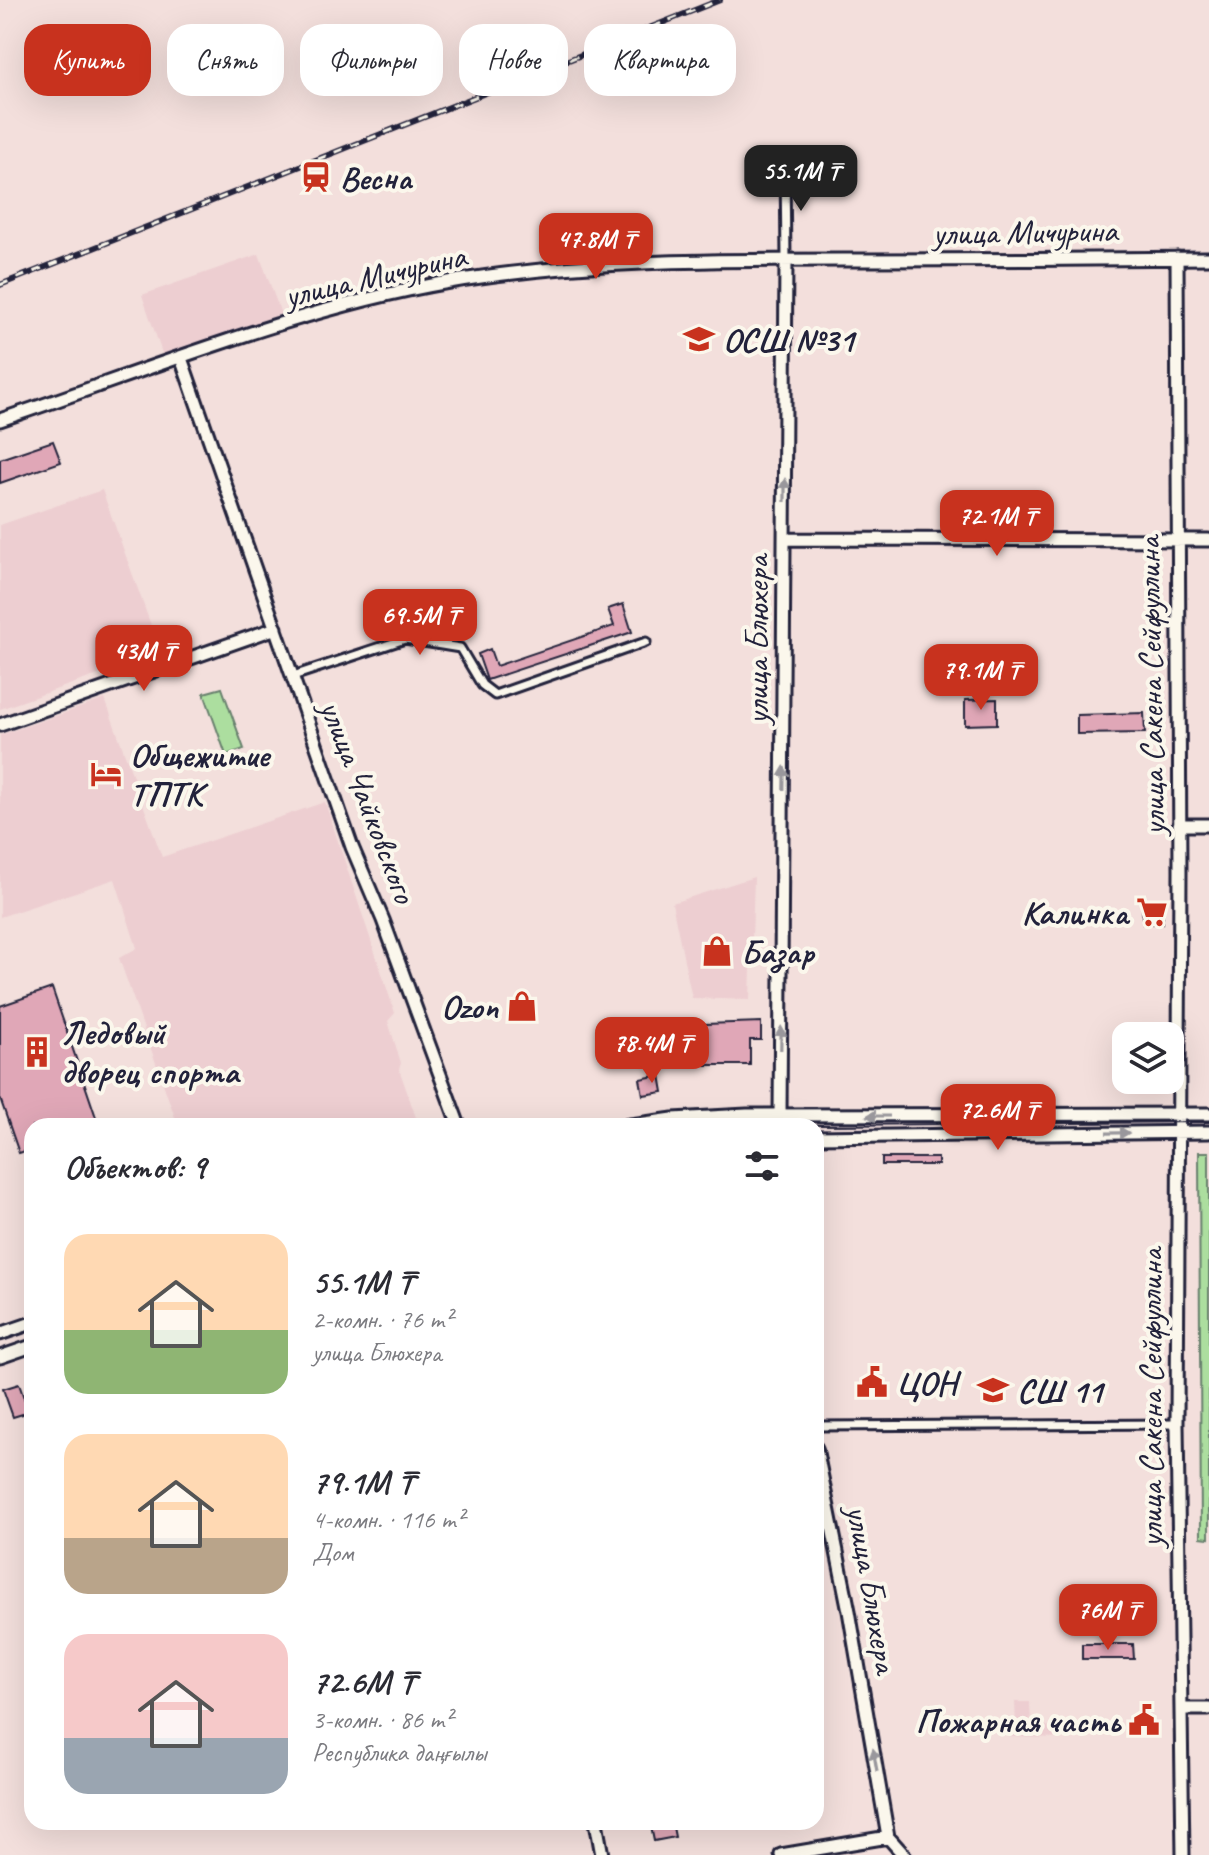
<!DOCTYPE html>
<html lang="ru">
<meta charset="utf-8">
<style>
body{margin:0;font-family:Caveat,sans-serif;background:#f7f7f7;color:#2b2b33;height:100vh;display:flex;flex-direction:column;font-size:30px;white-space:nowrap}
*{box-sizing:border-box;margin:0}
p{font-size:26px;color:#7c7c81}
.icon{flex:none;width:44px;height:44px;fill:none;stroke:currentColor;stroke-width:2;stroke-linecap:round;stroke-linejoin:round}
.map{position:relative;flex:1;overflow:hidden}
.drawer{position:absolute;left:24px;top:1118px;width:800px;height:712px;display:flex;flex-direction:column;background:#fff;border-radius:24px;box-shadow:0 8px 32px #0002}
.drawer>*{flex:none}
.hud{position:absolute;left:24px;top:24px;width:800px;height:72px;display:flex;gap:16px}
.tools{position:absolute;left:1112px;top:1022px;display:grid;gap:16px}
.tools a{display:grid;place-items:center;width:72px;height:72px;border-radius:16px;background:#fff;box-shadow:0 8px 32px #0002;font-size:40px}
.price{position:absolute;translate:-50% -68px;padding:0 18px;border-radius:16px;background:#c8321e;color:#fff;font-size:26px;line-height:52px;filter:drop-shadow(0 2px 4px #0008)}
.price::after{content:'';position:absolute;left:50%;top:48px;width:24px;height:18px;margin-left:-12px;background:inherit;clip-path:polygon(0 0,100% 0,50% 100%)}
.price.selected{background:#222;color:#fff}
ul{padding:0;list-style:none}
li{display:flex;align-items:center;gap:24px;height:200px;padding:0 40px}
li span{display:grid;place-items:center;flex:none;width:224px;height:160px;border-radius:24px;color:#555}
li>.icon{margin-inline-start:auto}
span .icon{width:96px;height:96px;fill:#fffc;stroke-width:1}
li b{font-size:34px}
h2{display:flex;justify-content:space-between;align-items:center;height:96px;padding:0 40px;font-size:34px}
.chip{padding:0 28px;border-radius:24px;background:#fff;box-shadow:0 8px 32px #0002;font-size:28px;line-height:72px}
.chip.selected{background:#c8321e;color:#fff}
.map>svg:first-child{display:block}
</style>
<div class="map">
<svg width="1209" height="1855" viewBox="0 0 1209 1855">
<rect width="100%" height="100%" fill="#f3dfdc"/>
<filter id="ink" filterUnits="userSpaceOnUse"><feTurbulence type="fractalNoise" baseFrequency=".0125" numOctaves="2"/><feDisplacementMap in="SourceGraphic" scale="16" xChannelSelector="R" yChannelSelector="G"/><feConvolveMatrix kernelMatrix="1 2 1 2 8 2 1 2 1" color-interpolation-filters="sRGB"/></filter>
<g filter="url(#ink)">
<path fill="#edced1" d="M259,254L281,314L163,356L142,295Z
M102,490L161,653L0,709V525Z
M105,699L162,857L325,802L395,1013L388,1021L401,1063L399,1069L419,1126H292L289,1119L268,1126H178L119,958L137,948L115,879L0,917V735Z
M754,877L750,1000L692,998L672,903Z
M1015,1702H1030L1031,1726L1071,1727V1738L1011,1737V1726H1016Z"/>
<path fill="#acde9f" stroke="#67806d" stroke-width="2" d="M222,688L244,749L226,755L204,693Z
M1199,1152H1209V1538L1201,1537Z"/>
<path fill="#e0a7b7" stroke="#22223b" stroke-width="2" d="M53,441L61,462L0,483V459Z
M623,604L632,632L487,680L478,654L490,649L496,666L614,626L608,609Z
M997,699V724L965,725V700Z
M1144,713L1145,733L1077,734V715Z
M1142,901H1162L1163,923L1143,924Z
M52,988L99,1126H32V1149L19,1153L0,1098V1006Z
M761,1022V1040H750V1065H705V1024Z
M660,1075L663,1092L643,1095L640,1079Z
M882,1158H938V1165H882Z
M19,1384L29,1412L13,1417L3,1389Z
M1082,1644H1133L1134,1659H1082Z
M650,1822H672L675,1837L654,1841Z"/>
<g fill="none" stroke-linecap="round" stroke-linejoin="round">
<defs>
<path id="street" d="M785,165L786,260
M293,676L405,639L460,648L482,685L495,695L646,642
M816,1426L1177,1424"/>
<path id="secondary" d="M1177,258L1180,871L1177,1424L1183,1855
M181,358L352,847L383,920L459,1126
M0,420C145,371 298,308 449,282C586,259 724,260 862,260C978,260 1093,259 1209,258
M784,539L1209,540
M0,725L276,628
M1179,825H1209
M780,1116L786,260
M624,1126L673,1119L747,1115L1209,1114
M816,1137L1209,1132
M0,1334L32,1323
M0,1357L32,1346
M816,1448L849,1611L888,1837
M1182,1709H1209
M596,1822L602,1855
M781,1855L888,1837L904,1855"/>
</defs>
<use href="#street" stroke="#22223b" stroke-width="13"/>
<use href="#secondary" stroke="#22223b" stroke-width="17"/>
<use href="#street" stroke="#fbf7ec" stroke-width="7"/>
<use href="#secondary" stroke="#fbf7ec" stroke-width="11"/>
<path stroke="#22223b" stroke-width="2" d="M697,1126L1209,1122
M0,1341L32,1330"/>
<defs>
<path id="rail" d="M0,285L720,0"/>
</defs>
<use href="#rail" stroke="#22223b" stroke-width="6"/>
<use href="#rail" stroke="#fbf7ec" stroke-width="3" stroke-dasharray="9" stroke-linecap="butt"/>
</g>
<defs><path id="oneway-solid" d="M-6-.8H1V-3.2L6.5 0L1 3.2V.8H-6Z" transform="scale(2)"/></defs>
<g fill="#99979c">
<use href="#oneway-solid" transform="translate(785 490) rotate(-90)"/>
<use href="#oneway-solid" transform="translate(784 778) rotate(-89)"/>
<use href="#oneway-solid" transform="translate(781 1038) rotate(-89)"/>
<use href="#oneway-solid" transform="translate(878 1116) rotate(180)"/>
<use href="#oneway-solid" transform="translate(1118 1133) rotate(-1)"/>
<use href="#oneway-solid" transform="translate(875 1760) rotate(-100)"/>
</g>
</g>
<defs>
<symbol id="station-bare" viewBox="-9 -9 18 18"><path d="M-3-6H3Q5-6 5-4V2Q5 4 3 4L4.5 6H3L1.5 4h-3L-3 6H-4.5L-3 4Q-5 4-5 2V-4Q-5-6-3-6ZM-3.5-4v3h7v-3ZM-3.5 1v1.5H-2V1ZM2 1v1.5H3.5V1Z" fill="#c8321e" stroke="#fbf7ec" stroke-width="2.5" paint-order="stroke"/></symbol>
<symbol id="school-bare" viewBox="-9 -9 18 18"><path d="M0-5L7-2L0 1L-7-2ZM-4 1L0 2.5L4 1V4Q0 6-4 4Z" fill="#c8321e" stroke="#fbf7ec" stroke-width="2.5" paint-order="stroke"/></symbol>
<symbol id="hotel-bare" viewBox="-9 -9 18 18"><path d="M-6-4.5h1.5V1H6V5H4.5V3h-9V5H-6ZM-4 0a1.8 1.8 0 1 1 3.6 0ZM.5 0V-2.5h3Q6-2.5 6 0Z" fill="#c8321e" stroke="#fbf7ec" stroke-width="2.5" paint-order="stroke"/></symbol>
<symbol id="supermarket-bare" viewBox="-9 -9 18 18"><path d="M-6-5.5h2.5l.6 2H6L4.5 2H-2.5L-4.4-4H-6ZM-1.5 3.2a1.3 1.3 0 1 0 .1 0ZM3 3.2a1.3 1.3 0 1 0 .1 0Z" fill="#c8321e" stroke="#fbf7ec" stroke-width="2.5" paint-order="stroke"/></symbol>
<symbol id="shop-bare" viewBox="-9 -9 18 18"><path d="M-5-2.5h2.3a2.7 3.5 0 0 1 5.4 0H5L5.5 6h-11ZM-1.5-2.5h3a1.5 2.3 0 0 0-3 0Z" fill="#c8321e" stroke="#fbf7ec" stroke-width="2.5" paint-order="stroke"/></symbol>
<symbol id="building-bare" viewBox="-9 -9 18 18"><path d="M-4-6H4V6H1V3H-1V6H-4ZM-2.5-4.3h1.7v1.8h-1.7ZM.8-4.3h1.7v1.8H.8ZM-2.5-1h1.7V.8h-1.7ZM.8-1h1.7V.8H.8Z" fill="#c8321e" stroke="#fbf7ec" stroke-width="2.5" paint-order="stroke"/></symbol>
<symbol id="civic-bare" viewBox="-9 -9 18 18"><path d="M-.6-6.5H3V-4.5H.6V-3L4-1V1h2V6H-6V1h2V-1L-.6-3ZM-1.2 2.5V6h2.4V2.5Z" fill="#c8321e" stroke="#fbf7ec" stroke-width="2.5" paint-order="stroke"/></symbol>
</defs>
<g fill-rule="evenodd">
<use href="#station-bare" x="294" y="155" width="44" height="44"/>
<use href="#school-bare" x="677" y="317" width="44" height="44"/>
<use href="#hotel-bare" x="84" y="752" width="44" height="44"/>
<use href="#supermarket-bare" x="1130" y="890" width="44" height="44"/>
<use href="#shop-bare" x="695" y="929" width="44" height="44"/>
<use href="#shop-bare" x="500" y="984" width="44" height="44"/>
<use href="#building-bare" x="15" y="1030" width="44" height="44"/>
<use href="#civic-bare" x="850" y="1360" width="44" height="44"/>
<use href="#school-bare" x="971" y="1368" width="44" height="44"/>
<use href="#civic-bare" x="1122" y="1698" width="44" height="44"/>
</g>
<g text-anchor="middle" stroke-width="8" stroke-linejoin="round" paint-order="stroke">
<g font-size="34" font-weight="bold" fill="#22223b" stroke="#fbf7ec" text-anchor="start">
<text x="340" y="189">Весна</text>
<text x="723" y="351">ОСШ №31</text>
<text x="130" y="766">Общежитие<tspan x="130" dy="39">ТПТК</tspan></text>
<text x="1128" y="924" text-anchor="end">Калинка</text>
<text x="741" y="963">Базар</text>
<text x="498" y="1018" text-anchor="end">Ozon</text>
<text x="61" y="1044">Ледовый<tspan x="61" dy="39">дворец спорта</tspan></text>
<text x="896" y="1394">ЦОН</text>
<text x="1017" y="1402">СШ 11</text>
<text x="1120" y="1732" text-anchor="end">Пожарная часть</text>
</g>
<g font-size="34" fill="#22223b" stroke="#fbf7ec">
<text transform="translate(1025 231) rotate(-1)" y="12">улица Мичурина</text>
<text transform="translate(375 275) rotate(-13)" y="12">улица Мичурина</text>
<text transform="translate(756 640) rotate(-90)" y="12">улица Блюхера</text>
<text transform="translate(1150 686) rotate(-91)" y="12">улица Сакена Сейфуллина</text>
<text transform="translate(369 801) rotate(69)" y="12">улица Чайковского</text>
<text transform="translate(1150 1398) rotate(-90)" y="12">улица Сакена Сейфуллина</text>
<text transform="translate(873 1589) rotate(80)" y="12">улица Блюхера</text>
</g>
</g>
</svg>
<div class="tools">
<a><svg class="icon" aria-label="layers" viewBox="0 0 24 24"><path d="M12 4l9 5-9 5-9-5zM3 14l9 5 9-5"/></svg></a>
</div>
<b class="price selected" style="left:801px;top:213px">55.1M ₸</b>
<b class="price" style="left:596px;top:281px">47.8M ₸</b>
<b class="price" style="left:997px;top:558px">72.1M ₸</b>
<b class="price" style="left:420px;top:657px">69.5M ₸</b>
<b class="price" style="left:144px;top:693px">43M ₸</b>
<b class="price" style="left:981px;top:712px">79.1M ₸</b>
<b class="price" style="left:652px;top:1085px">78.4M ₸</b>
<b class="price" style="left:998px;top:1152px">72.6M ₸</b>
<b class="price" style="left:1108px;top:1652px">76M ₸</b>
<div class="hud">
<a class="chip selected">Купить</a>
<a class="chip">Снять</a>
<a class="chip">Фильтры</a>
<a class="chip">Новое</a>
<a class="chip">Квартира</a>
</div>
<section class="drawer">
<h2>Объектов: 9<svg class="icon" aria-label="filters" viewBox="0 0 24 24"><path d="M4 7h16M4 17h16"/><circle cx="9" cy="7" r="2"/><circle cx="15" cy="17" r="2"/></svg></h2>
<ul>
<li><span style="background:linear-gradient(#ffd9b3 60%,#8fb573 0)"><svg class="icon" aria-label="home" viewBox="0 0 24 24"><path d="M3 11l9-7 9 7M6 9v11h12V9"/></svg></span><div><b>55.1M ₸</b><p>2-комн. · 76 m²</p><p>улица Блюхера</p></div></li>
<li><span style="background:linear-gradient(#ffd9b3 65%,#b9a48a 0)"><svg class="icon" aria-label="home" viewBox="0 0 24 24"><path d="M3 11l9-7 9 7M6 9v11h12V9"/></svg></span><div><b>79.1M ₸</b><p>4-комн. · 116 m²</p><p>Дом</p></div></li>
<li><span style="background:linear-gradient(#f6c9c9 65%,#9aa5b1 0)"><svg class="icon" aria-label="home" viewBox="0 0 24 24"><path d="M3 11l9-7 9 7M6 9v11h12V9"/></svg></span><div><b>72.6M ₸</b><p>3-комн. · 86 m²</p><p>Республика даңғылы</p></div></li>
</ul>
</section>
</div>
